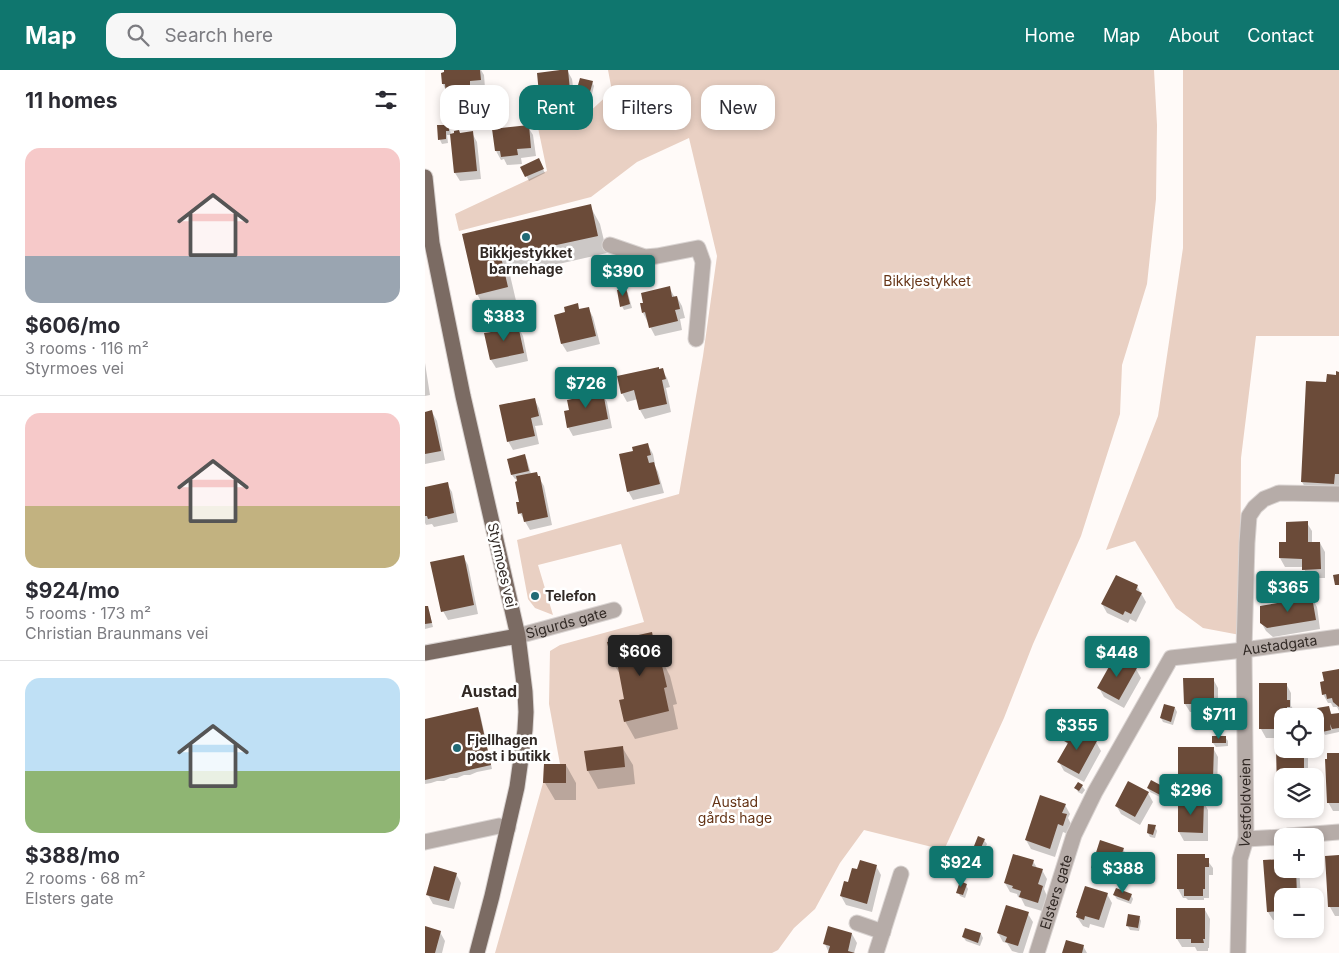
<!DOCTYPE html>
<meta charset="utf-8">
<style>
body{margin:0;font-family:Inter,sans-serif;background:#f7f7f7;color:#2b2b33;height:100vh;display:flex;flex-direction:column;font-size:19px;white-space:nowrap}
*{box-sizing:border-box;margin:0}
p{font-size:16px;color:#7c7c81}
.icon{flex:none;width:28px;height:28px;fill:none;stroke:currentColor;stroke-width:2;stroke-linecap:round;stroke-linejoin:round}
.map{position:relative;flex:1;overflow:hidden}
.drawer{display:flex;flex-direction:column;background:#fff;width:425px}
.drawer>*{flex:none}
.top-card{position:absolute;left:15px;top:15px;width:475px;height:45px;display:flex;gap:10px}
.buttons{position:absolute;left:849px;top:638px;display:grid;gap:10px}
.buttons a{display:grid;place-items:center;width:50px;height:50px;border-radius:10px;background:#fff;box-shadow:0 2px 8px #0003;font-size:25px}
.price{position:absolute;translate:-50% -42px;padding:0 11px;border-radius:5px;background:#0f766e;color:#fff;font-size:16px;line-height:32px;filter:drop-shadow(0 1px 2px #0008)}
.price::after{content:'';position:absolute;left:50%;top:30px;width:15px;height:11px;margin-left:-8px;background:inherit;clip-path:polygon(0 0,100% 0,50% 100%)}
.price.active{background:#222;color:#fff}
ul{padding:0;list-style:none}
li{display:grid;align-content:center;gap:10px;height:265px;padding:0 25px}
li+li{border-top:1px solid #e1e1e2}
li span{display:grid;place-items:center;height:155px;border-radius:15px;color:#555}
li>.icon{margin-inline-start:auto}
span .icon{width:90px;height:90px;fill:#fffc;stroke-width:1}
li b{font-size:21px}
h2{display:flex;justify-content:space-between;align-items:center;height:60px;padding:0 25px;font-size:21px}
.pill{padding:0 18px;border-radius:15px;background:#fff;box-shadow:0 2px 8px #0003;font-size:18px;line-height:45px}
.pill.active{background:#0f766e;color:#fff}
header{display:flex;align-items:center;gap:30px;box-sizing:border-box;height:70px;padding:0 25px;background:#0f766e;color:#fff}
header strong{font-size:24px}
nav{display:flex;gap:28px;margin-inline-start:auto;font-size:18px}
.search{width:350px;height:45px;background:#f7f7f7;display:flex;align-items:center;gap:12px;box-sizing:border-box;padding:0 18px;border-radius:15px;color:#7c7c81;font-size:19px}
main{display:flex;flex:1;min-height:0}
.map>svg:first-child{display:block}
</style>
<header>
<strong>Map</strong>
<div class="search"><svg class="icon" aria-label="search" viewBox="0 0 24 24"><circle cx="10" cy="10" r="6"/><path d="M15 15l6 6"/></svg>Search here</div>
<nav><a>Home</a><a>Map</a><a>About</a><a>Contact</a></nav>
</header>
<main>
<section class="drawer">
<h2>11 homes<svg class="icon" aria-label="filters" viewBox="0 0 24 24"><path d="M4 7h16M4 17h16"/><circle cx="9" cy="7" r="2"/><circle cx="15" cy="17" r="2"/></svg></h2>
<ul>
<li><span style="background:linear-gradient(#f6c9c9 70%,#9aa5b1 0)"><svg class="icon" aria-label="home" viewBox="0 0 24 24"><path d="M3 11l9-7 9 7M6 9v11h12V9"/></svg></span><div><b>$606/mo</b><p>3 rooms · 116 m²</p><p>Styrmoes vei</p></div></li>
<li><span style="background:linear-gradient(#f6c9c9 60%,#c2b280 0)"><svg class="icon" aria-label="home" viewBox="0 0 24 24"><path d="M3 11l9-7 9 7M6 9v11h12V9"/></svg></span><div><b>$924/mo</b><p>5 rooms · 173 m²</p><p>Christian Braunmans vei</p></div></li>
<li><span style="background:linear-gradient(#bfe0f5 60%,#8fb573 0)"><svg class="icon" aria-label="home" viewBox="0 0 24 24"><path d="M3 11l9-7 9 7M6 9v11h12V9"/></svg></span><div><b>$388/mo</b><p>2 rooms · 68 m²</p><p>Elsters gate</p></div></li>
</ul>
</section>
<div class="map">
<svg width="914" height="883" viewBox="0 0 914 883">
<rect width="100%" height="100%" fill="#fffaf8"/>
<path fill="#e9d0c3" d="M183,0H729L732,55L731,129L722,214L697,295L695,344L656,466L608,574L579,648L519,780L439,760L415,793L390,839L369,858L353,880L347,883H70L118,713L119,694H135L124,634L125,581L135,575L219,552L196,474L113,495L128,545L110,538L103,529L92,470L254,424L278,286L292,186L264,68L212,92L166,127L34,161L30,144L122,101L111,48L160,46L187,21Z
M758,0H914V266H831L816,388L815,565L778,558L751,538L710,471L681,480L733,346L758,178Z"/>
<path fill="#0003" d="M20,0H56L59,5L60,18L49,19L50,31L41,32L43,35L44,52L29,53L26,49L25,32H26L18,14Z
M142,0L147,9L151,39L121,43L116,34Z
M167,12L169,16L164,36L153,33L150,29Z
M23,56L25,60L26,65H22L23,73L17,74L15,70Z
M103,57L108,65L111,86L96,88L97,94L82,95L79,89L76,90L71,81Z
M47,63L52,72L56,109L35,111L30,103L35,64Z
M113,90L120,103L104,111L97,97Z
M165,136L175,154L182,183L85,205L92,235L62,242L52,224L39,165Z
M244,217L250,228L252,227L257,236L260,248L255,249L257,260L230,266L218,243Z
M201,220L203,223L207,238L199,240L197,236Z
M152,235L155,240L163,238L168,247L175,274L142,282L137,274L141,243Z
M93,257L98,266L103,291L71,298L66,290L79,260Z
M0,293L5,325L0,326Z
M234,300H237L242,308L245,317L241,318L246,342L220,349L215,340L213,329L202,332L197,323Z
M914,303V427L885,425L877,412L902,313L912,306Z
M174,319L182,332L187,358L148,366L143,357L145,341L158,328Z
M109,329L114,338L118,355L110,356L114,374L88,380L83,371Z
M7,342L12,351L20,390L0,394V343Z
M223,375L228,384L230,394H229L233,402L239,423L208,430L203,421L209,382Z
M100,386L102,390L106,404L111,403L119,416L127,455L105,460L95,443L96,433L94,412L93,408L90,409L87,405L84,390Z
M22,414L27,422L33,452L9,457L7,454L1,455L0,453V418Z
M882,453L887,461V473H895L900,482V508H884L878,497H860L855,488V473H863Z
M38,486L43,495L53,544L23,550L18,541Z
M712,516L721,532L711,552L705,549L703,553L682,543L677,534Z
M887,528L892,537L895,559L848,567L841,561L836,552Z
M2,537L4,541L8,557L0,559V538Z
M226,564L236,581L240,596L245,606L252,634L248,635L253,659L210,669L200,651L201,630L196,606L188,593Z
M668,575H685L687,579L684,585L671,579Z
M711,599L716,608L699,638L679,627L674,618Z
M914,600V641L912,637H908L906,633H903L898,624L900,612Z
M788,609L793,618V642H765L760,634Z
M835,614H861L866,623V636L869,640V645L858,646V668H841L836,659Z
M750,638L752,642L748,655L738,652L736,648Z
M904,638L907,645L914,646V662L900,665L898,661Z
M53,639L55,643L67,699L52,702L45,705H39L32,708H25L19,711H12L6,713L0,714V650Z
M800,667L803,671V676L791,677L788,673Z
M640,671L671,672L676,681L659,712L639,701L634,692L643,675Z
M197,677L208,695L210,714L173,719L163,701Z
M788,678L793,687L792,717L759,718L754,709Z
M852,679H878L883,688V706H858V727L853,719Z
M914,684V741H908L903,732Z
M141,695L151,713V730H130L120,713Z
M657,716L660,720L657,724L653,722L651,718Z
M723,718L740,719L742,723L739,729L725,722Z
M723,723L728,732L715,755L696,744L691,735Z
M755,731H778L783,740V771H759L754,762Z
M640,735L645,744L643,748L646,754L643,764L638,762L630,787L606,779L601,770Z
M861,739H883L884,742L863,743Z
M730,757L732,761L730,768L725,767L723,763Z
M559,770L562,774L558,783L556,782L554,786L550,781L551,779L550,776Z
M698,779L703,788L699,800L702,806L699,816L672,807L667,798Z
M779,786L788,798V805H784V828H779V830H763L761,828H758L753,819Z
M914,786V846H910L905,837L902,787Z
M608,791L612,798L617,800L622,809L619,819L622,826L617,841L600,836L596,828L593,827L592,824L585,822L580,813Z
M451,796L456,805L447,842L421,835L416,826L433,801Z
M858,799H874L876,826H858V850H848L843,842Z
M31,804L36,813L29,839L8,834L3,825Z
M541,815L543,819L540,828L535,826L533,822Z
M682,824L687,833L679,858L665,854L664,858L658,856L652,847Z
M689,825H706L708,829L706,834L692,829Z
M780,840L785,849L784,878H783V881H772L770,877H757L752,869Z
M603,844L608,852L598,883H594L587,881L582,873L578,872L573,863Z
M714,847L716,851L714,861L705,860L702,855Z
M0,858L15,862L20,871L17,883H0Z
M427,864L432,873L429,883H404L400,874Z
M556,864L558,868L555,876L541,871L538,867Z
M658,876L662,883H638Z"/>
<path fill="#6b4b39" d="M19,0H55L56,10L45,11V22L21,24L20,14H17L16,3L19,2Z
M135,0H143L146,30L115,34L112,3Z
M155,8L168,11L162,33L149,29Z
M41,30L42,48L25,49L24,31Z
M12,55H24V61H21V69L13,70Z
M104,55L106,78L92,79L93,85L76,87L75,81H70L67,59Z
M34,60L35,63L48,61L52,101L29,103L25,64L29,63V61Z
M114,88L119,99L100,107L95,97Z
M166,134L173,166L76,187L83,217L51,225L37,164Z
M245,216L247,227L252,226L255,239L250,240L253,251L224,258L220,242L217,243L215,233H218L216,223Z
M201,218L205,234L195,237L192,220Z
M153,233L154,239L164,237L171,266L136,274L129,245L140,242L139,237Z
M78,254L79,259L93,255L99,283L65,290L59,263L66,262L65,257Z
M234,297V299L238,298L241,309L237,310L242,334L214,340L209,320L196,324L192,306Z
M911,301L914,302V404H910L909,414L876,412L881,311L901,312L902,304L911,305Z
M175,318L176,323L178,322L183,349L142,358L139,341L144,340L142,330L157,327L156,322Z
M110,328L114,346L106,348L110,366L82,372L74,335Z
M7,340L16,381L0,384V342Z
M223,373L226,385L222,386L224,393L229,392L235,414L202,422L194,384L208,381L207,377Z
M100,384L104,401L86,405L82,389Z
M112,402L113,406H115L123,447L99,452L97,443L93,444L91,432H94L90,412L92,411L91,406Z
M23,412L29,443L3,449L2,446H0V417Z
M883,451V472H895L896,499L877,500V489L854,488V472H861V452Z
M39,485L49,535L16,542L5,492Z
M914,504V515H910L908,505Z
M691,505L713,515L711,520L717,523L706,544L700,541L698,545L676,534Z
M887,527L891,550L842,558L835,553V536Z
M0,536H3L7,553L0,554Z
M227,562L232,587H235L242,617L239,618L244,641L199,652L194,630L199,629L192,592L187,593L182,572Z
M671,567L686,574L682,582L667,575Z
M690,586L712,598L694,630L672,618Z
M914,599V637L908,632L907,628L902,629L901,624L897,625L895,612L899,611L897,602Z
M758,608H789V634H759Z
M834,613H862V630H865V637H862V646H858V659H834Z
M739,634L750,637L746,652L735,648Z
M904,636L906,644L914,643V658L907,659L905,654L906,660L897,662L892,638Z
M53,637L66,695L0,710V649Z
M646,658L650,660V659L672,671L654,704L632,692L643,673L639,671Z
M787,666H801V673H787Z
M198,676L200,697L162,701L159,681Z
M753,677H789L788,708L753,709Z
M851,678L879,679V706H858V720H852Z
M902,683H914V733H902L900,689H902Z
M119,694H141V713H118Z
M726,710L741,718L737,726L722,718Z
M703,711L724,722L710,747L690,736Z
M653,712L658,715L654,721L649,718Z
M615,725L641,734L637,743L642,744L638,756L633,754L625,779L600,770Z
M753,729L779,730L778,763L753,762Z
M723,754L731,755L728,765L722,763Z
M553,766L560,769L555,780L554,779L552,783L549,781L551,777L549,776Z
M675,770L699,778L693,794L698,796L694,807L666,798Z
M588,784L609,790L607,796L618,799L613,814L618,816L613,833L594,827L596,821L587,818L588,816L579,813Z
M752,784H780V788H784V797H780V819H778V826H759V819H752Z
M914,785V837H903L900,786Z
M858,789V799H871L872,826H858V841L842,842L838,790Z
M435,790L452,795L442,834L415,826L419,811L423,812L427,798L432,799Z
M9,796L32,803L24,831L1,825Z
M535,811L542,814L538,825L531,823Z
M660,816L683,823L674,850L660,846L659,850L651,847L652,843H651Z
M691,818L707,824L704,831L688,825Z
M581,835L604,842L593,876L580,872L582,867L572,863Z
M751,838H780V869H778L779,873H766V869H751Z
M703,844L715,846L713,858L701,856Z
M0,856L16,861L10,883H0Z
M403,856L427,863L423,881L430,883H403L405,876L398,874Z
M540,858L556,863L553,873L537,867Z
M641,870L659,875L657,883H637Z"/>
<g fill="none" stroke-linecap="round" stroke-linejoin="round">
<defs>
<g id="minor">
<path d="M185,175L220,187L232,186L273,178L278,192L271,269"/>
<path id="s1" d="M93,566L189,540"/>
<path d="M863,766L914,762"/>
<path d="M821,769L858,767"/>
<path d="M0,772L74,756L83,758"/>
<path d="M432,853L458,862"/>
<path d="M451,883L476,804"/>
<path id="s2" d="M612,883L649,765L670,722L746,588L819,580L914,567"/>
<path id="s3" d="M813,883L815,789L821,769L819,580L822,473L824,446L830,437L839,429L854,423L914,424"/>
</g>
<path id="major" d="M0,107L7,173L38,326L93,566L100,622L101,642L100,660L92,717L67,826L52,883
M0,583L93,566"/>
</defs>
<use href="#minor" stroke="#dad4d2" stroke-width="17"/>
<use href="#major" stroke="#dad4d2" stroke-width="17"/>
<use href="#minor" stroke="#b6aca8" stroke-width="15"/>
<use href="#major" stroke="#7b6b63" stroke-width="15"/>
</g>
<g fill="#216a75" stroke="#fff" stroke-width="2">
<circle cx="101" cy="167" r="5"/>
<circle cx="110" cy="526" r="5"/>
<circle cx="32" cy="678" r="5"/>
</g>
<g text-anchor="middle" stroke-width="5" stroke-linejoin="round" paint-order="stroke">
<g font-size="14" font-weight="bold" fill="#312925" stroke="#fff" text-anchor="start">
<text x="101" y="188" text-anchor="middle">Bikkjestykket<tspan x="101" dy="16">barnehage</tspan></text>
<text x="120" y="531">Telefon</text>
<text x="42" y="675">Fjellhagen<tspan x="42" dy="16">post i butikk</tspan></text>
</g>
<g font-size="14" fill="#663517" stroke="#fff">
<text x="502" y="216">Bikkjestykket</text>
<text x="310" y="737">Austad<tspan x="310" dy="16">gårds hage</tspan></text>
</g>
<g font-size="14" fill="#312925" stroke="#fff">
<text transform="translate(77 495) rotate(77)" y="5">Styrmoes vei</text>
<text dy="5" stroke="none"><textPath href="#s1" startOffset="50">Sigurds gate</textPath></text>
<text dy="5" stroke="none"><textPath href="#s2" startOffset="435">Austadgata</textPath></text>
<text dy="5" stroke="none"><textPath href="#s3" startOffset="151">Vestfoldveien</textPath></text>
<text dy="5" stroke="none"><textPath href="#s2" startOffset="64">Elsters gate</textPath></text>
</g>
<g font-size="16" font-weight="bold" fill="#312925" stroke="#fff">
<text x="64" y="627">Austad</text>
</g>
</g>
</svg>
<div class="buttons">
<a><svg class="icon" aria-label="locate" viewBox="0 0 24 24"><circle cx="12" cy="12" r="6"/><path d="M12 2v4M12 18v4M2 12h4M18 12h4"/></svg></a>
<a><svg class="icon" aria-label="layers" viewBox="0 0 24 24"><path d="M12 4l9 5-9 5-9-5zM3 14l9 5 9-5"/></svg></a>
<a>+</a>
<a>−</a>
</div>
<b class="price" style="left:198px;top:227px">$390</b>
<b class="price" style="left:79px;top:272px">$383</b>
<b class="price" style="left:161px;top:339px">$726</b>
<b class="price" style="left:863px;top:543px">$365</b>
<b class="price active" style="left:215px;top:607px">$606</b>
<b class="price" style="left:692px;top:608px">$448</b>
<b class="price" style="left:794px;top:670px">$711</b>
<b class="price" style="left:652px;top:681px">$355</b>
<b class="price" style="left:766px;top:746px">$296</b>
<b class="price" style="left:536px;top:818px">$924</b>
<b class="price" style="left:698px;top:824px">$388</b>
<div class="top-card">
<a class="pill">Buy</a>
<a class="pill active">Rent</a>
<a class="pill">Filters</a>
<a class="pill">New</a>
</div>
</div>
</main>
